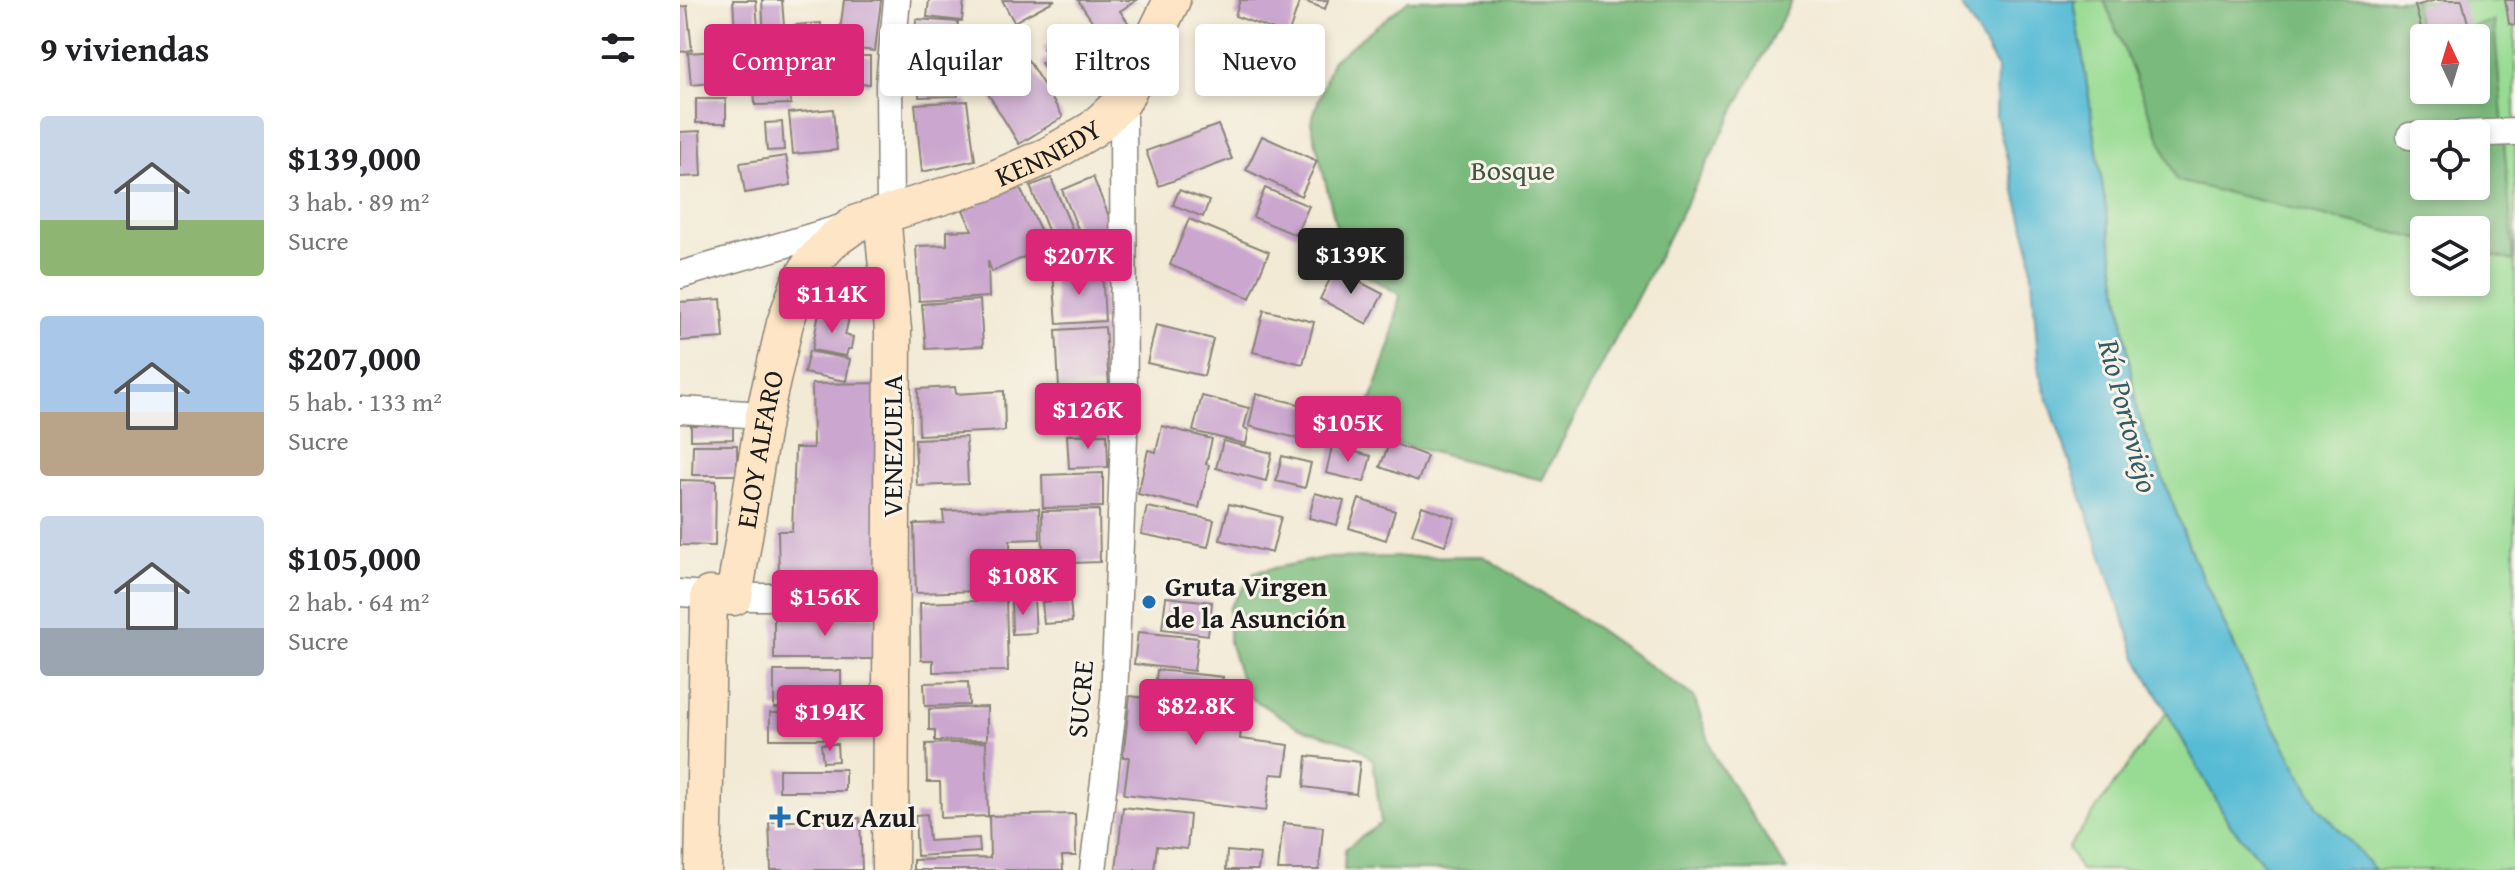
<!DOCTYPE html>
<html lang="es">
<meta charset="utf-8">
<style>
body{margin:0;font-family:"Gentium Book Plus",serif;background:#f6f6f6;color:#202124;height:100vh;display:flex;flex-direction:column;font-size:30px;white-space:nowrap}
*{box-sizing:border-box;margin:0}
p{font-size:26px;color:#757577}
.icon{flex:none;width:44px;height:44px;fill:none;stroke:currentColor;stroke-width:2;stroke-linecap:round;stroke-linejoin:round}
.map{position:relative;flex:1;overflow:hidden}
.side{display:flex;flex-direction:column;background:#fff;width:680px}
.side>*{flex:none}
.banner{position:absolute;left:24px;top:24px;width:760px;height:72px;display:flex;gap:16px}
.needle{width:52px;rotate:356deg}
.controls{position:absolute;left:1730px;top:24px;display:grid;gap:16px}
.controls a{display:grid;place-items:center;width:80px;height:80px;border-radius:8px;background:#fff;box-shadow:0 4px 12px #0003;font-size:40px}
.price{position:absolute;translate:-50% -68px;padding:0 18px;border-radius:8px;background:#db2777;color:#fff;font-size:26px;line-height:52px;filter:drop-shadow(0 2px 4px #0008)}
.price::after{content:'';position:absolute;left:50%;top:48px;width:24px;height:18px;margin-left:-12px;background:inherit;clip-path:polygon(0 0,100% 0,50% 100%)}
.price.current{background:#222;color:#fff}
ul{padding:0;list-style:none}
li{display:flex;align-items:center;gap:24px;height:200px;padding:0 40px}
li span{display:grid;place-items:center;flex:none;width:224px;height:160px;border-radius:8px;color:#555}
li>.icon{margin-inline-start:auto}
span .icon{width:96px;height:96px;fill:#fffc;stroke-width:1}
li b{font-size:34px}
h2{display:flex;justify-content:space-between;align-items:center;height:96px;padding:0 40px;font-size:34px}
.tag{padding:0 28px;border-radius:8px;background:#fff;box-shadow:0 4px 12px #0003;font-size:28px;line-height:72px}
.tag.current{background:#db2777;color:#fff}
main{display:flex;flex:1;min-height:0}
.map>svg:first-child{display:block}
</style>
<main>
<section class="side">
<h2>9 viviendas<svg class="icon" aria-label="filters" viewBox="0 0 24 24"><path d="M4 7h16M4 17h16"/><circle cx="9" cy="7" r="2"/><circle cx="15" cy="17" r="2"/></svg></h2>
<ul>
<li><span style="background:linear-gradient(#c9d6e8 65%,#8fb573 0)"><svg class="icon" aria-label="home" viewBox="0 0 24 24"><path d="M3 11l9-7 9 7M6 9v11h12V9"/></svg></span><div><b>$139,000</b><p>3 hab. · 89 m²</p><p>Sucre</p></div></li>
<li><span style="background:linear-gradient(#a9c7e8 60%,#b9a48a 0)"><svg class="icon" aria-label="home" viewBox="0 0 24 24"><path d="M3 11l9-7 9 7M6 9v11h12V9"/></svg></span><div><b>$207,000</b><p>5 hab. · 133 m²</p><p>Sucre</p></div></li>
<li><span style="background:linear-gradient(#c9d6e8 70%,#9aa5b1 0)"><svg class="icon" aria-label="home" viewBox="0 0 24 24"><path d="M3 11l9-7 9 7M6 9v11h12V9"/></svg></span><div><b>$105,000</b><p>2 hab. · 64 m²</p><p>Sucre</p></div></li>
</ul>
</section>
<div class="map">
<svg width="1835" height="870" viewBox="0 0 1835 870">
<rect width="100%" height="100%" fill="#f7f3e8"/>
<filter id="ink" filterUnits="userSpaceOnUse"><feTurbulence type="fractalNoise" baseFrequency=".0125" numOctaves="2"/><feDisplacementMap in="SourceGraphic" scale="16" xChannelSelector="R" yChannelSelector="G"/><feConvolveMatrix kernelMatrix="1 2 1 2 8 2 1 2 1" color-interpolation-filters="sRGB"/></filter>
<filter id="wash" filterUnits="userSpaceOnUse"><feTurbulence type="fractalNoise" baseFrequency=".006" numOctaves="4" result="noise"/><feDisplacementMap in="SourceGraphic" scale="32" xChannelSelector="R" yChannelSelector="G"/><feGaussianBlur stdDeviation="1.8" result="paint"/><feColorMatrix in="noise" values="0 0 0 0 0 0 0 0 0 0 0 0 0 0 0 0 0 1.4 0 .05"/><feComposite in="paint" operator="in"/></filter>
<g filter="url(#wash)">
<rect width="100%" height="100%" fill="#f3ead5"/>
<path fill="#98db93" stroke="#5a7c58" stroke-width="2" fill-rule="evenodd" d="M1394,0H1835V870H1695L1638,806L1578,697L1514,559L1457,411ZM1744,38H1796V90H1744ZM1744,134H1796V186H1744ZM1744,230H1796V282H1744Z
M1487,712L1549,823L1589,870H1400L1388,848Z"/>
<path fill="#7abb7d" stroke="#4b6c4c" stroke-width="2" fill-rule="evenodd" d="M729,0H1112L862,480L680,434L711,342L720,295L665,263L631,122L652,61Z
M1424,0H1735L1741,51H1744V90H1796V38H1785L1789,27L1814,21L1834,261L1796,252V230H1744V240L1497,181ZM1744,134H1796V186H1744Z
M803,556L916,628L1014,697L1035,758L1107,870H664L665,849L701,823L693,760L673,744L618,727L566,695L549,642V608L575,572L643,558Z"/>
<path fill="#56bbd5" stroke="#396c78" stroke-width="2" d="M1278,0H1394L1457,411L1514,559L1578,697L1638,806L1695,870H1589L1549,823L1457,658L1359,373L1350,250L1316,116L1317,67Z"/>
<g id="blocks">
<path fill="#cba6cf" d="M53,0H76L78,30L55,32Z
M82,0H102L105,39L84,41Z
M164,0H201L195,51L158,47Z
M249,0H284L282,21L247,17Z
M322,0H375L334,22Z
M398,0H457L440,11L455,32L431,49Z
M560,0H620L608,35L555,16Z
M621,0H648L645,9Z
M1756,0H1782L1789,27L1744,38L1735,6Z
M1825,0H1835V25L1829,24Z
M7,6L12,50L0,52V7Z
M236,19L278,22L276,52L235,49Z
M141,23L143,52L115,53L114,25Z
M322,28L340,57L301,81L283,52Z
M376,38L386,52L397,44L409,62L376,85L361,63L369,57L363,48Z
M563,47L584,70L561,91L540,69Z
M109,49L111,104L75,105L72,51Z
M38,51L41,82L11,85L8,53Z
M239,55H278V96L239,97Z
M139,56H190V84H139Z
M348,60L383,117L339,144L304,87Z
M16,99H46V123H16Z
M287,101L295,160L242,172L235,104Z
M153,109L157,150L113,154L109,113Z
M102,122L104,150L87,151L85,123Z
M538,125L552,159L479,186L466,151Z
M20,131L22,176L0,177V132Z
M582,136L637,161L621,196L566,170Z
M106,156L111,185L65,193L60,163Z
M413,177L438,239L407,251L382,190Z
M371,178L397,241L376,250L350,186Z
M338,184L368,246L312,272L308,261L309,297L239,301L236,246L267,245V231L292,230L283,210Z
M585,188L629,206L616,235L573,217Z
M499,190L529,201L523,217L493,205Z
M509,219L589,252L570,298L490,265Z
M655,269L703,294L687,324L640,299Z
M422,270L425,321L377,324L373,272Z
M41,299L44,338L0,341V302Z
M300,300L303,346L246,349L242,304Z
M584,310L634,322L623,364L573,352Z
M139,312L169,318L165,335L173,337L171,349H168L166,356L132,350Z
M476,325L533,339L524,376L467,363Z
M425,327L429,386L379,389L376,330Z
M129,351L170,359L166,381L124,373Z
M205,383L201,577L99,578L98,531H112L115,448H133L132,384Z
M275,387L276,394L324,391L325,431L239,435L238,389Z
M576,394L640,409L632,442L569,426Z
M522,396L569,408L564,428L569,430L566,444L513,431Z
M422,401L423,428L377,429L376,402Z
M11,425H53V439L11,440Z
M482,426L532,439L526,464L529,465L519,508L458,494L468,450L476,452Z
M427,434L428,467L389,468L387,435Z
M286,437L288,484L237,486L235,439Z
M543,441L592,453L586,481L536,468Z
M710,442L747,456L738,481L700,467Z
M13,445H57V475H12Z
M652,446L691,456L684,482L646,473Z
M602,456L631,463L625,488L596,481Z
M423,473V507L363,508L362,475Z
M0,480L36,481L35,546L0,545Z
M635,493L664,501L657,525L629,518Z
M679,499L715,511L706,540L669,528Z
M549,504L601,517L592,553L540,540Z
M742,506L775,518L765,545L732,534Z
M467,507L534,520L528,547L461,534Z
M359,508L360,539L330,540L331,590L236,593L234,524L264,523L263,511Z
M419,510L420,562L390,563L391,593L337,595L336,565L363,564L362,511Z
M486,597L532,602L528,635L482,629Z
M354,599L356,633L332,634L331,600Z
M390,599L392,622L364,624L362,602Z
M326,600L328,671L253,672V660H241L240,603Z
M94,617H196V659H94Z
M458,632L518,638L514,671L454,664Z
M477,670L543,677L539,707L563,709L560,739L609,745L605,775L591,774L586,811L444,794L449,757H443L450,696L474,699Z
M94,671H161V692L150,691V707L94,708Z
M288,682L289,705L245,706L244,683Z
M164,697L206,698V725H165Z
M307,707V740L255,741V730H249V709Z
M90,713H151V739H90Z
M306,742L308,816L261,818L260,782H247L246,744Z
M141,744H157L158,761L143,762Z
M627,756L680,762L676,794L624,787Z
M99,769H165V791H99Z
M443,807L510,815L507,849L477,846L474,870H436Z
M247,814L249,841L299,838L300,852L237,856L235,815Z
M395,814L396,856H382L383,870H233V860L310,858L309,816Z
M180,818L182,870H91L89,822Z
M603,823L643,827L639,870H598Z
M547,851L580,854L578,870H546Z"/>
</g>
</g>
<g filter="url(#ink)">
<use href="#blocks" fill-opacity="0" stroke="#888378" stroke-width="2"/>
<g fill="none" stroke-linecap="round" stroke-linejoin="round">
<defs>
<path id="street" d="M1782,134L1835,132
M1730,136H1744
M210,213L209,83L217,0
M0,275L165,227
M0,410L84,415
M0,593L54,597H212
M413,870L434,700L444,437L443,101"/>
<g id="secondary">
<path d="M202,215L213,330L210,870"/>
<path id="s1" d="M23,870L29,595L54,597L84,415L105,323L119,284L130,265L153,240L177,223L305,183L369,155L413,129L443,101L492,0"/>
</g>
</defs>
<use href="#street" stroke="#888378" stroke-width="29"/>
<use href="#secondary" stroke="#888378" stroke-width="39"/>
<use href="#street" stroke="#fff" stroke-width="26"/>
<use href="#secondary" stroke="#fde5c5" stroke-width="36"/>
</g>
</g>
<g fill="#1f6fb2" stroke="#f7f3e8" stroke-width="3">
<circle cx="469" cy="602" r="8"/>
<path d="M96 805h8v8h8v8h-8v8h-8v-8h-8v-8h8z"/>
</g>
<g text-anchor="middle" stroke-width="6" stroke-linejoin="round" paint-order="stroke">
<g font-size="28" fill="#1c1c1c" stroke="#f7f3e8">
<text dy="10" stroke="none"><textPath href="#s1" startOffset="910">KENNEDY</textPath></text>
<text transform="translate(212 446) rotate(-90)" y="10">VENEZUELA</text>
<text dy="10" stroke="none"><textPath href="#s1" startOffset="450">ELOY ALFARO</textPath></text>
<text transform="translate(400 699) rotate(-85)" y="10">SUCRE</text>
</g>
<g font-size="28" fill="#415540" stroke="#f7f3e8">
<text x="833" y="180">Bosque</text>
</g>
<g font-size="28" font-weight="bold" fill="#1c1c1c" stroke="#f7f3e8" text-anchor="start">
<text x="485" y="596">Gruta Virgen<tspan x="485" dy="32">de la Asunción</tspan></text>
<text x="116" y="827">Cruz Azul</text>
</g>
<g font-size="30" font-style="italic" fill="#335c66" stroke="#f7f3e8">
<text transform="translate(1448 416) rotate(75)" y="10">Río Portoviejo</text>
</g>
</g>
</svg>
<div class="controls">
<a><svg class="needle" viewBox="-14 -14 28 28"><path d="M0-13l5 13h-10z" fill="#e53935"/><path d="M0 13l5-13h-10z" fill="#757577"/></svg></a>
<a><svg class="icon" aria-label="locate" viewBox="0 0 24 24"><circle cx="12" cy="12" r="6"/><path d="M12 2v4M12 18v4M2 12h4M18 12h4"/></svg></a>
<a><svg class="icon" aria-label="layers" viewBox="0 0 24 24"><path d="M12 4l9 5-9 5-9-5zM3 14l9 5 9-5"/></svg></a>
</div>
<b class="price current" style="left:671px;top:296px">$139K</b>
<b class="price" style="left:399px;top:297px">$207K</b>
<b class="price" style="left:152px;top:335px">$114K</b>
<b class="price" style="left:408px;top:451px">$126K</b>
<b class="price" style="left:668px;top:464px">$105K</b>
<b class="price" style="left:343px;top:617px">$108K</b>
<b class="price" style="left:145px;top:638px">$156K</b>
<b class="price" style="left:516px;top:747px">$82.8K</b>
<b class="price" style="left:150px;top:753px">$194K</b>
<div class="banner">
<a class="tag current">Comprar</a>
<a class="tag">Alquilar</a>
<a class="tag">Filtros</a>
<a class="tag">Nuevo</a>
</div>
</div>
</main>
